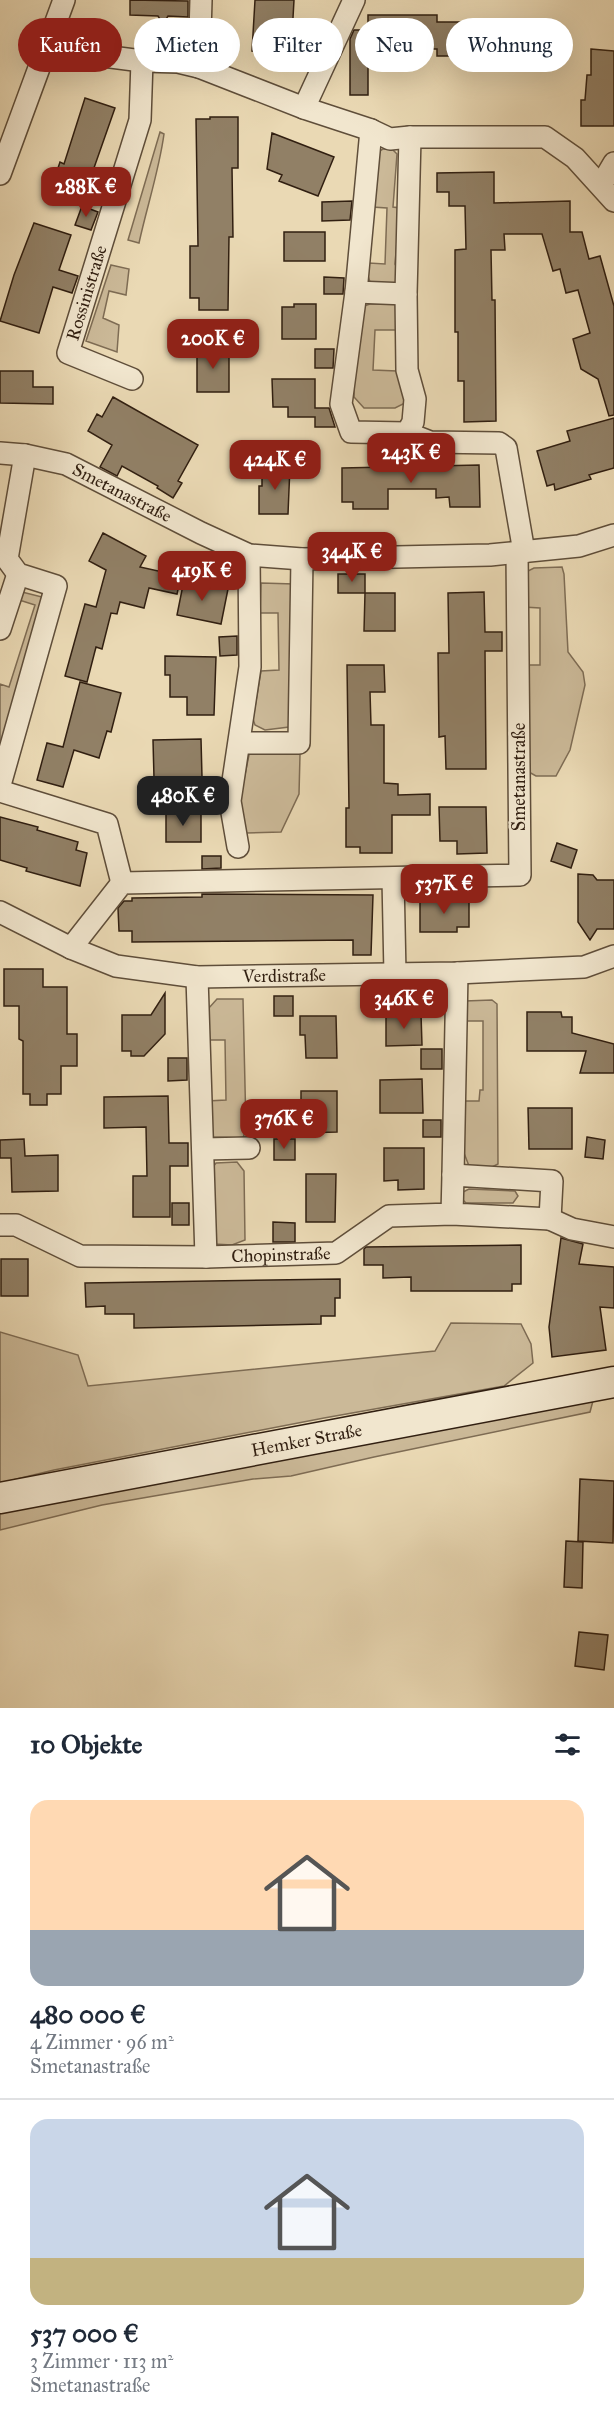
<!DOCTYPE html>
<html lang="de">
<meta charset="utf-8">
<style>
body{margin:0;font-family:"IM FELL Great Primer",serif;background:#f2f2f3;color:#1f2937;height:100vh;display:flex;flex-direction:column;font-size:22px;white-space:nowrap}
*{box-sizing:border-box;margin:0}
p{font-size:20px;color:#747a83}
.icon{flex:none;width:33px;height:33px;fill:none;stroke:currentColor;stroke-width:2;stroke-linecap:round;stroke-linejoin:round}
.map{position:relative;height:1708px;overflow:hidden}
.side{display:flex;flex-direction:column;background:#fff;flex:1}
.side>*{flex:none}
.hud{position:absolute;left:18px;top:18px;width:579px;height:54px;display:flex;gap:12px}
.price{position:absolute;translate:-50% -51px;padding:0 14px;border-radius:12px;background:#8f2418;color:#fff;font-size:20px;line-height:39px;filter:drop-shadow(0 2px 3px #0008)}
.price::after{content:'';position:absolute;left:50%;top:36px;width:18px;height:14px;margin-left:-9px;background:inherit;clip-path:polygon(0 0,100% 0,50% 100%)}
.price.selected{background:#222;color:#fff}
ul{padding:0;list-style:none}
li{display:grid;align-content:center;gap:12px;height:318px;padding:0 30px}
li+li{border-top:2px solid #e0e1e3}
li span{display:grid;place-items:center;height:186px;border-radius:18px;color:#555}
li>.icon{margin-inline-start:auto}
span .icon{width:108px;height:108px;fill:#fffc;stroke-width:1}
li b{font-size:26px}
h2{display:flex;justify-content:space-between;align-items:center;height:72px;padding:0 30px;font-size:26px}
.chip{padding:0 21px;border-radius:27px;background:#fff;box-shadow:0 6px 24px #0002;font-size:21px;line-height:54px}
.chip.selected{background:#8f2418;color:#fff}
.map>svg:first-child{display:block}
</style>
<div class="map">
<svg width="614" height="1708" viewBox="0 0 614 1708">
<rect width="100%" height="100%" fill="#ead9b4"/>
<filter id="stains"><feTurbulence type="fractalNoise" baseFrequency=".00333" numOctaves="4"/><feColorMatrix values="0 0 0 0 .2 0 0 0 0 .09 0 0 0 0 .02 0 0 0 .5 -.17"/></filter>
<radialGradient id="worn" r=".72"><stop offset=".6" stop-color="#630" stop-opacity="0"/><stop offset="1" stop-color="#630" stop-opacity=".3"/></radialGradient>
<path fill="#cbb998" stroke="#7e6c54" stroke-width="1.5" d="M160,132L164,134C159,171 147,206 139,243L128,240Z
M383,149H392L397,154L393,207L400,208L395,264L402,277L394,287L371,285L368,276L369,263L385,264L387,208L372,207L376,153Z
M111,265L129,269L126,295L109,291L103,318L119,325L117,352L86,341Z
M370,304H395L397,307L396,330H375L373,370L397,371L407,384L405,403L395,408H364L354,397V376L361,307Z
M562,567L564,574L568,652L583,672L585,685L570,750L556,776H536L527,771L524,665H540V608L523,607L524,573L534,568Z
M261,583L294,584L289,727L265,730L255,725L253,719L261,671L279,670L278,613H260Z
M18,591L46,598L0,751V684L9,687L35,605L16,599Z
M250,750H297L300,755L299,794L281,832L246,833L239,804Z
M217,999H243L246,1129L243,1138L213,1137L207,1132V1101L226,1100L225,1040H206L208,1009Z
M492,1000L497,1004L498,1164L490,1168L469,1166L464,1153L463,1101H479L480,1090H483V1021H464L465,1001Z
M237,1162L244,1171L245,1240L232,1245L214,1244L210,1171L216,1163Z
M469,1189L515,1191L518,1196L513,1203H466L462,1199L463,1192Z
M451,1323L521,1324L531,1344L533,1363L504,1386L324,1418L54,1470L0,1483V1332L78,1355L88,1386L435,1351Z
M594,1397L590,1412L374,1457L291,1476L253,1479L102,1505L0,1530V1510Z"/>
<path fill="#918066" stroke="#311f11" stroke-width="1.5" d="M130,0L188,1V17L168,16L163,24L158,16L130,15Z
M255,0H294L291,53L252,51Z
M368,15H437V22H507L506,56H437V49H368V95H350V39L354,30H368Z
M591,49L614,51V126H581V100H585L587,75H591Z
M85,98L115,108L82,202L50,192L60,162L64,164Z
M210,117H238V168H232L233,237H229L228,310H199V298H190V246H198L196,119H210Z
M272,133L334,157L318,196L279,181L282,175L267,169Z
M494,172V203L570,201V232H582L589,259L600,256L614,306V415L609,416L598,379L581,369L573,339L590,333L578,290L566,293L560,269L553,271L542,234H504L505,250H491L492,300H495L496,421L464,422V381H458V332H455V250L466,249L465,206H449V192H437V173Z
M352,201L350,220L322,221V202Z
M82,206L98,212L91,230L75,225Z
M34,223L71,235L59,270L78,276L72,293L53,287L39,333L0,321L14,275Z
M284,232H325V261H284Z
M324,277L344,278L343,294H324Z
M294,304H316V339H282V307H294Z
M197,347H229V392H197Z
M315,349H334L333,368H315Z
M0,371H33V387H53V404L0,403Z
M272,379H315V408H329L335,427H315V417H288V407H273Z
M113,397L198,445L178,481L182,483L173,498L157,488L158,486L122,466L117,476L100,467L112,445L88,431L97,414L102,417Z
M614,418V468L589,475L591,479L555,490L554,484L547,486L537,451L570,441L567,431Z
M479,465L480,507H450L449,497L436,498V489H388V509H353V502H342V468Z
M290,466L288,514H259V486H262V467Z
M103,533L146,556L140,567L181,576L177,594L149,588L144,608L120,602L117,614L111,613L102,649L96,647L87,682L65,676L85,604L96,607L106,570L89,561Z
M338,574H365V593H338Z
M184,580L228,589L221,624L177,615Z
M484,592L485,632H502V651H485L486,769H446L445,736L439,737L438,653H449L448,593Z
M365,593H395V631H364Z
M237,636V655L220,656L219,637Z
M165,656L216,657L214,715H187V697H170V675H165Z
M347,665H384L385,692H370L371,725H384V783L398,784V795L430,794V815H392V853H360V847H346V808H349Z
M80,682L121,693L111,732L107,731L99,758L74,750L63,787L37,780L47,743L63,747Z
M201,739L202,777L154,778L153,740Z
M196,783H220L217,802L197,801Z
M439,807H486L487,853L457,854V841H440Z
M166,812L201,813V842H166Z
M0,817L38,827L37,830L78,842L76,850L87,853L80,886L26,871L27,868L0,860Z
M557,843L577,850L571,868L551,861Z
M202,856H221V868L202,869Z
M578,874L593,875L597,880H614V929H597L590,940L578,922Z
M202,894L373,895L371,955H353V940L132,942V931H119L118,908L124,901H132V898L202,897Z
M420,900H469V927H457V932H420Z
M4,969H43V987H67V1034H77V1066H61V1094H47V1105H30V1094H23V1041L19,1039V1006H4Z
M165,993V1034L144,1056H131V1051H122V1015H151Z
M274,996H293V1016H274Z
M527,1012H561L562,1017H572V1033L614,1044V1073H580L586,1051H527Z
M421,1014L422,1045L386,1046V1015Z
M300,1016H336L337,1058H306L305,1035H300Z
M421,1049H442V1069H421Z
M168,1058H187V1080L168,1081Z
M422,1079L423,1113H380V1080Z
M301,1091H337V1132L301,1133Z
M168,1096L169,1143H188V1166H170V1217H133V1176H147L146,1127L104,1128V1097Z
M528,1108H572V1149H529Z
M423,1120H441V1137H423Z
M587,1137L605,1140L603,1159L585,1157Z
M24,1139L25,1156L58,1155V1191L12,1192L11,1158H0V1140Z
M274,1139H295V1160H274Z
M384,1148H424V1189L398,1190V1180L384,1181Z
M306,1174H336L335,1222H306Z
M172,1203H189V1225H172Z
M273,1222L295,1223V1242H273Z
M561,1238L583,1244L579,1264L614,1267V1308L600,1307L606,1350L552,1357L549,1327Z
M521,1245V1284H512V1291H411V1277L383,1278V1265H364V1249L366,1247Z
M1,1259H28V1296H1Z
M340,1279V1298H335V1316H321V1324L134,1328V1314H105V1306L86,1307L85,1283Z
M580,1479L614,1481L613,1543L578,1541Z
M566,1541L583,1542L582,1588L564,1587Z
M579,1632L608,1635L604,1670L575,1666Z"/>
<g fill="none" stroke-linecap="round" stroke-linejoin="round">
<defs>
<g id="street">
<path d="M47,43L72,52L142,61L178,62L199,67L304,108L371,130L390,139L410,137H545L575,158L614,201"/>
<path d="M199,67L201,0"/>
<path d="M304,108L354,0"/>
<path d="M371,130L356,292L341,404L351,432L407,433L413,422L415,399L407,370L406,294L410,137"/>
<path d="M0,174L64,0"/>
<path d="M601,185L614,163"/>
<path d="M356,292L406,294"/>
<path id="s1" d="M132,379L68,353L140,120L142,61"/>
<path d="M407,433L430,442L499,443L506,448L524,552"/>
<path id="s2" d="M0,453L25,455L66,464L201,533L249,555L302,559L490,555L579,546L614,535"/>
<path d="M0,629L18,574"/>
<path d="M240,743H299L302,559"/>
<path d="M0,785L56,586L18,574L7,559L25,455"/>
<path d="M0,791L107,824L122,883"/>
<path d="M238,847L230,801L250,667L249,555"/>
<path d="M393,878L395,974"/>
<path id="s3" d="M0,912L71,948L116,966L197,977L457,973L584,967L614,956"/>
<path d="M71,948L122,883L520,875L517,552"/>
<path d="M197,977L206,1257"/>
<path d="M203,1149L249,1148"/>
<path d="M453,1175L457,973"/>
<path d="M550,1219L572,1229L614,1237"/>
<path id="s4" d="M0,1225H16L80,1256L206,1257L336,1253L389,1216L452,1214L550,1219L552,1181L453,1175L452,1214"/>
</g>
<g id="secondary">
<path id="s5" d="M0,1498L614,1382"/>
</g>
</defs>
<use href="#street" stroke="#5f4e3a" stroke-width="24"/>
<use href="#secondary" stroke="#311f11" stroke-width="33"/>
<use href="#street" stroke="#f1e6ce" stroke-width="21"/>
<use href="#secondary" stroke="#f1e6ce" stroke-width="30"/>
</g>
<g text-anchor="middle" stroke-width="5" stroke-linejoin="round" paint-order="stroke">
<g font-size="18" fill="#311f11" stroke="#f1e6ce">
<text dy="6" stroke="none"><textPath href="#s1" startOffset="132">Rossinistraße</textPath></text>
<text dy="6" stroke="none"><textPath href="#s2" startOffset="130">Smetanastraße</textPath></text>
<text transform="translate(519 777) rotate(-90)" y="6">Smetanastraße</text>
<text dy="6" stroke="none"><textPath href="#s3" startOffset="297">Verdistraße</textPath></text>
<text dy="6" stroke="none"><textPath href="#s4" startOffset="288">Chopinstraße</textPath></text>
<text dy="6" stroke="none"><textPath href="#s5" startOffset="312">Hemker Straße</textPath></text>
</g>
</g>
<rect width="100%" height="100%" filter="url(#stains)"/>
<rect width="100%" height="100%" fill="url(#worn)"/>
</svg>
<b class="price" style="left:86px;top:218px">288K €</b>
<b class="price" style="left:213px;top:370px">200K €</b>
<b class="price" style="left:411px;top:484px">243K €</b>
<b class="price" style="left:275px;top:491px">424K €</b>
<b class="price" style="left:352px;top:583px">344K €</b>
<b class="price" style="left:202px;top:602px">419K €</b>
<b class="price selected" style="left:183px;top:827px">480K €</b>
<b class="price" style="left:444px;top:915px">537K €</b>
<b class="price" style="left:404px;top:1030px">346K €</b>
<b class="price" style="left:284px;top:1150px">376K €</b>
<div class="hud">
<a class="chip selected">Kaufen</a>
<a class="chip">Mieten</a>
<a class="chip">Filter</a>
<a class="chip">Neu</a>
<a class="chip">Wohnung</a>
</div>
</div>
<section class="side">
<h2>10 Objekte<svg class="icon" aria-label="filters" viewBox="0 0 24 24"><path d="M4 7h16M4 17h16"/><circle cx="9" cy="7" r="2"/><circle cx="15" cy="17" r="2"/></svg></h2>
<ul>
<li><span style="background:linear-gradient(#ffd9b3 70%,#9aa5b1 0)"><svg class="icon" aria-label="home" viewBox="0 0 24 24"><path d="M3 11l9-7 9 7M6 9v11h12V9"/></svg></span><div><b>480 000 €</b><p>4 Zimmer · 96 m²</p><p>Smetanastraße</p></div></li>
<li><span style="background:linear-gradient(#c9d6e8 75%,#c2b280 0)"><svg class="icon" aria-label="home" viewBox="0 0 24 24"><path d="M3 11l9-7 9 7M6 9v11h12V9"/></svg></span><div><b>537 000 €</b><p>3 Zimmer · 113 m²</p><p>Smetanastraße</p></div></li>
</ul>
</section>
